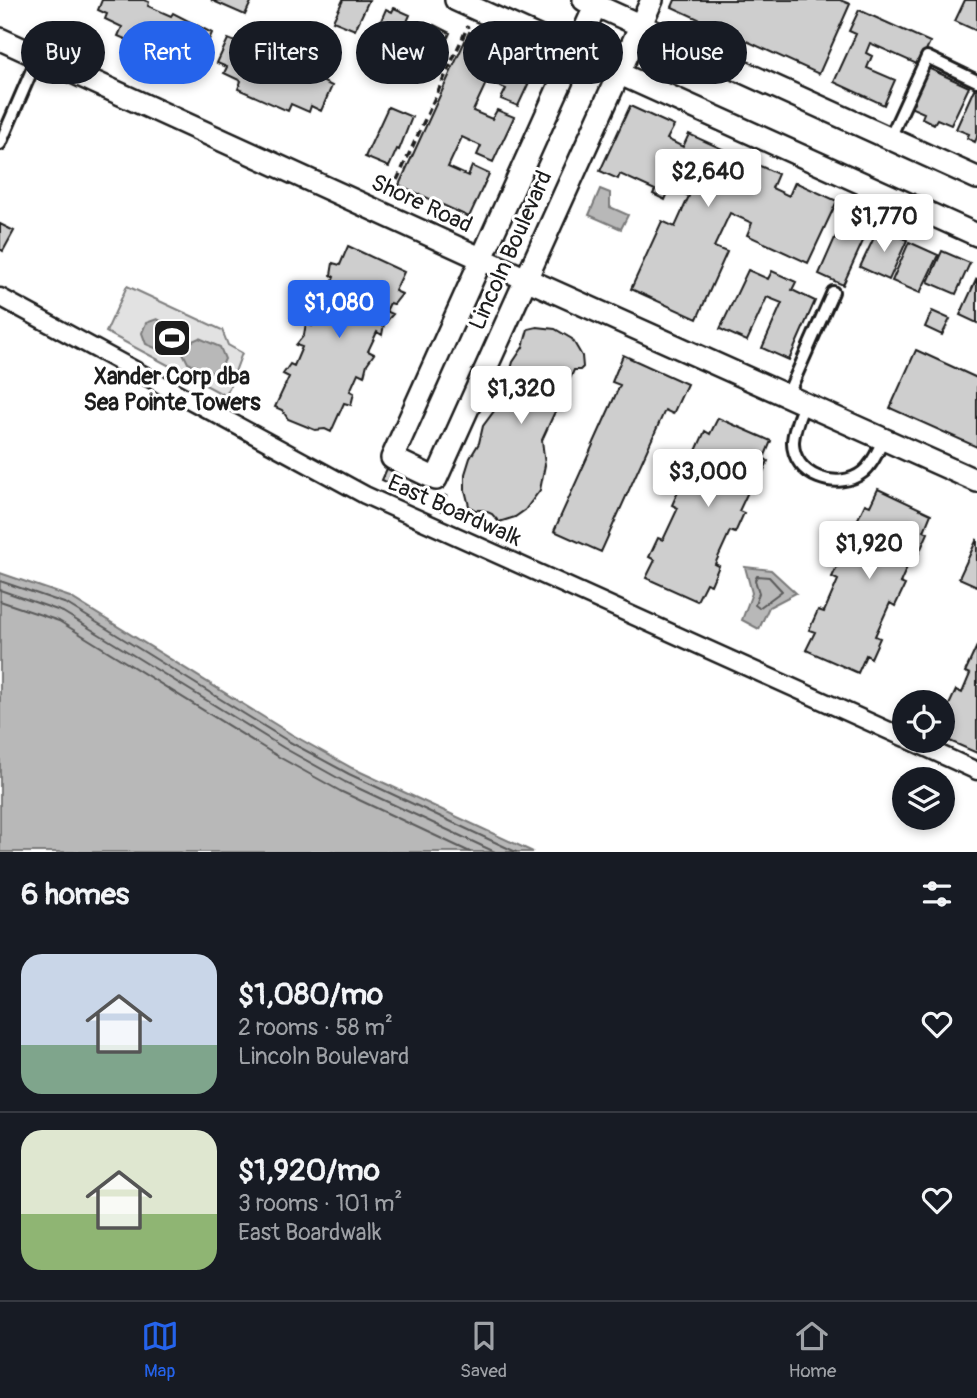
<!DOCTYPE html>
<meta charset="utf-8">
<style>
body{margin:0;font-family:Pangolin,sans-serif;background:#20242c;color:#f1f3f6;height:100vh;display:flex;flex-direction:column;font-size:26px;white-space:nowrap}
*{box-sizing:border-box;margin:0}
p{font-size:23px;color:#9ea1a6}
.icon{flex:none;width:38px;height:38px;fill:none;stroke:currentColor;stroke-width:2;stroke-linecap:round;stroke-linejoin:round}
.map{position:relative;height:852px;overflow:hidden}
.sheet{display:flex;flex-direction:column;background:#171b24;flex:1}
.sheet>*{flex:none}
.hud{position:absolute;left:21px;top:21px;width:936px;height:63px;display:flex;gap:14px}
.buttons{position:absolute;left:892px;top:690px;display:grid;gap:14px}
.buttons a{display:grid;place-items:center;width:63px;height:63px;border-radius:50%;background:#171b24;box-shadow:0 4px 10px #0003;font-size:35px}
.price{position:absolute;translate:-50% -60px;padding:0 16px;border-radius:7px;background:#fff;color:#222;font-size:23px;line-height:46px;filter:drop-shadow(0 2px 4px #0008)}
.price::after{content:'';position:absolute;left:50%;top:42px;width:21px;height:16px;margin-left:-10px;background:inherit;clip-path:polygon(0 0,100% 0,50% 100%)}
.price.on{background:#2563eb;color:#fff}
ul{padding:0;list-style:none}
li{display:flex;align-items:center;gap:21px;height:175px;padding:0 21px}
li+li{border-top:2px solid #363941}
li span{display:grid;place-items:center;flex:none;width:196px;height:140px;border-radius:21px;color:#555}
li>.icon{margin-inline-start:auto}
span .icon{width:84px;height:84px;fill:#fffc;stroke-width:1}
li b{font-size:30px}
h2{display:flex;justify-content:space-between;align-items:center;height:84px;padding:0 21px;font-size:30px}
.chip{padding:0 24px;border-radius:32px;background:#171b24;box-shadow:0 4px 10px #0003;font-size:24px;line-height:63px}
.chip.on{background:#2563eb;color:#fff}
.tabs{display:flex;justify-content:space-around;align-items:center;height:98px;border-top:2px solid #363941;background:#171b24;font-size:19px;color:#9ea1a6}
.tabs a{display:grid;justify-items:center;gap:4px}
.tabs .on{color:#2563eb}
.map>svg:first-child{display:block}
</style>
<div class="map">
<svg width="977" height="852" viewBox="0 0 977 852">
<rect width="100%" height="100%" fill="#fff"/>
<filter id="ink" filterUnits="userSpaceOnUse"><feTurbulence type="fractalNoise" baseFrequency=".0143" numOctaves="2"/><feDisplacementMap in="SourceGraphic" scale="14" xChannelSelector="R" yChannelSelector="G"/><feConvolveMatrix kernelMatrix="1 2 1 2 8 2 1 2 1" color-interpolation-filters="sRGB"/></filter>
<g filter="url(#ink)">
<path fill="#e2e2e2" stroke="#7f7f7f" stroke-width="2" d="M127,286L222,330L228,345L242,353L226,396L106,332Z"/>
<path fill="#b8b8b8" stroke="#7a7a7a" stroke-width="2" d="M600,189L610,193V207L628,215L621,229L589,215Z
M157,319L175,328L179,339L174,348L164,352L146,344L142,333L146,323Z
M199,338L220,347L225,359L220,370L209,373L188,363L183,353L188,343Z
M745,567L771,570L796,593L769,607L759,629L742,620L752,593Z
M0,573L70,597L291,734L352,768L533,852H0Z"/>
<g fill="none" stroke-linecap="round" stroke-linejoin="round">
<path stroke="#5a5a5a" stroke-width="2" d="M757,576L769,577L782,591L759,608L755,605L759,593L755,580Z
M0,581L67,604L288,741L349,774L516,852
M0,590L63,612L284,748L345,782L495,852
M0,601L59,621L279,757L340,791L470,852"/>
</g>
<path fill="#cecece" stroke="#1c1c1c" stroke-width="2" d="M102,0H144L149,2L148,6L171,16L173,13L212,33L201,58L192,53L189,59L172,51L169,58L118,36L122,27L105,19L107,14L98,10Z
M211,0H252L245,15Z
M343,0H369L355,30L333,21Z
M675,0H840L850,4L819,74L672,7Z
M965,0H977V31L955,21Z
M394,8L410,15L395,49L373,39L386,9L392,12Z
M859,10L930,42L919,65L870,43L866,53L872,56L867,68L895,80L884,105L834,82L856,34L849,31Z
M434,25L450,33L435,66L414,56L426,27L432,30Z
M469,32L538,63L518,106L501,99L506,89L487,81L473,111L492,119L497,110L514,117L493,162L477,155L481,146L462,137L448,167L468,176L472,166L489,174L469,217L399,185Z
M228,39L269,56L267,59L291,70L292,66L332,86L321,111L311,106L309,112L291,104L288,111L238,89L241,81L224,73L227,67L217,63Z
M928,68L969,87L951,125L937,119L934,124L922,118L924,113L910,107Z
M974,89L977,90V137L975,142L967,138L969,134L956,129Z
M630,106L674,126L667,139L683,147L689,134L778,174L772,188L789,196L795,182L837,201L808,263L747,235L752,223L730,213L714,247L727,252L697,319L631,289L662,221L675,227L689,196L670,188L665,200L653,194L655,190L620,174L618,179L600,171Z
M388,107L412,117L399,150L397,149L389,167L365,157Z
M849,206L874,217L843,285L819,274Z
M0,224L14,231L3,251L0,249Z
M879,227L907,240L889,280L860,267Z
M909,242L938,255L920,293L892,281Z
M348,246L404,272L395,291L402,294L394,304L390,303L386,311L393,314L384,324L382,335L377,332L368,351L374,354L367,364L364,376L358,373L350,391L354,393L351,405L344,403L331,432L325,429L315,430L288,419L282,410L275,407L289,377L283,374L290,364L294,366L302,347L296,345L304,335L306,323L312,326L321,307L314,305L322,295L324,282L331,285L334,277L331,275L333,263L340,265Z
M942,251L970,263L956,294L928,282Z
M748,270L768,279L772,271L796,282L792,290L815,301L789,360L762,348L782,303L767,297L747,341L720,329Z
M977,278V323L960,315Z
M932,311L950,319L942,335L925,327Z
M537,327L555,329L572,339L582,356L583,367L580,370H574L542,440L545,465L540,490L525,510L515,517L499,522L492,514L483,510H475L469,506L465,490V474L470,458L479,443L483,426L494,411L498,394L508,379L513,362L523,347L528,329Z
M916,350L977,378V447L890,408Z
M623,355L687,384L673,414L665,410L601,552L554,531L620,385L612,382Z
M718,418L771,441L764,458L768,461L759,481L754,479L739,511L744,513L735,533L730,531L715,564L719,566L711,585L706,583L697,601L646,578L655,560L649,557L658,538L663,540L678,508L672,505L681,485L687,487L701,455L695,453L705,431L710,434Z
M391,459L424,473L415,495L382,480Z
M878,489L931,514L924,531L928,533L919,553L914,551L900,583L905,585L895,606L890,603L875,636L880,638L871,658L866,655L858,673L806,650L815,632L809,630L818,610L824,612L838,580L832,577L842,556L847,559L861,528L855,525L865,504L870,506Z
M977,539V586L959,578Z
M977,646V753L943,738V718L956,690L962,693L970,674L965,672Z"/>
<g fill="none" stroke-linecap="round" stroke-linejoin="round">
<defs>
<path id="service" d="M890,138L927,57L977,81
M0,144L38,56
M787,396L833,292
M804,404C800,415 794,428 793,441C792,476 838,492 863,472C873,464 878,450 884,439"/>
<path id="pedestrian" d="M0,297L365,495L905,738
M909,740L977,771"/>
<path id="minor" d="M456,0L977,235
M584,0L977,178
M598,0L392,458L436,479L652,0
M0,39L526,279L977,481"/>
</defs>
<use href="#service" stroke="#1c1c1c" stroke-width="16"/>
<use href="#pedestrian" stroke="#1c1c1c" stroke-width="21"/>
<use href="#minor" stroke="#1c1c1c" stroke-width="26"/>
<path stroke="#1c1c1c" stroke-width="3.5" stroke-dasharray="7 5" stroke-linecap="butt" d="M392,191L468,26
M439,511L446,495"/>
<use href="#service" stroke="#fff" stroke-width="10"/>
<use href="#pedestrian" stroke="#fff" stroke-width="16"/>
<use href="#minor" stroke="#fff" stroke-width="21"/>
</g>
</g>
<defs>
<symbol id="stadium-square" viewBox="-11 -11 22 22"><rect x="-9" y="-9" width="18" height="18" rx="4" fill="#1c1c1c" stroke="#fff"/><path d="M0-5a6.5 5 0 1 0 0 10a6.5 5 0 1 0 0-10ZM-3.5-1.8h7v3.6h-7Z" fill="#fff"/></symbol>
</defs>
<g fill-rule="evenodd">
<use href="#stadium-square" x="150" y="316" width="44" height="44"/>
</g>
<g text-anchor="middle" stroke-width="6" stroke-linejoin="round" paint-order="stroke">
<g font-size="23" fill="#1c1c1c" stroke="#fff">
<text transform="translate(422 203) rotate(25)" y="8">Shore Road</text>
<text transform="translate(510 250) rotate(-66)" y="8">Lincoln Boulevard</text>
<text transform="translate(455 510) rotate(24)" y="8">East Boardwalk</text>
</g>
<g font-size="23" font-weight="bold" fill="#1c1c1c" stroke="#fff">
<text x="172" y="384">Xander Corp dba<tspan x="172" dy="26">Sea Pointe Towers</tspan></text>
</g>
</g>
</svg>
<div class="buttons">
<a><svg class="icon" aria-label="locate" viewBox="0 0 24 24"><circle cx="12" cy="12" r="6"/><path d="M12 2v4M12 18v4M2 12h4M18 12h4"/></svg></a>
<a><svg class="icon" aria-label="layers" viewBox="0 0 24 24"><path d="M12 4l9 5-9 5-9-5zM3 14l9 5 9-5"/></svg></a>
</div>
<b class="price" style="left:708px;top:209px">$2,640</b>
<b class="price" style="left:884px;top:254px">$1,770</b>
<b class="price on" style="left:339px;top:340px">$1,080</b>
<b class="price" style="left:521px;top:426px">$1,320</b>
<b class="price" style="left:708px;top:509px">$3,000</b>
<b class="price" style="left:869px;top:581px">$1,920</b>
<div class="hud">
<a class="chip">Buy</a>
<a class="chip on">Rent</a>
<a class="chip">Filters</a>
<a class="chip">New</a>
<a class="chip">Apartment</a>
<a class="chip">House</a>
</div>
</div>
<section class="sheet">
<h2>6 homes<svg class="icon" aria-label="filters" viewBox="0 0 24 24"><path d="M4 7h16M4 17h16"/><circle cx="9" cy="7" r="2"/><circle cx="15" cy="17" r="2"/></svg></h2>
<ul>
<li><span style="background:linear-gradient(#c9d6e8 65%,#7fa58c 0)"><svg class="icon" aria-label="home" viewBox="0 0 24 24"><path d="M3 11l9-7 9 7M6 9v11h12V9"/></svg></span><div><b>$1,080/mo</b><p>2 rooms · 58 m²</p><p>Lincoln Boulevard</p></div><svg class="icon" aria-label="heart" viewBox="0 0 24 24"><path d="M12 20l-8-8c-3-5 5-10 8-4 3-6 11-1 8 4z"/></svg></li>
<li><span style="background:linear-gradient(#dfe7d0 60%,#8fb573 0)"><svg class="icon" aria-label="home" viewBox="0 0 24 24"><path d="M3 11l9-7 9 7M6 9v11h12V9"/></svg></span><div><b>$1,920/mo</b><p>3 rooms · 101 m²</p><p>East Boardwalk</p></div><svg class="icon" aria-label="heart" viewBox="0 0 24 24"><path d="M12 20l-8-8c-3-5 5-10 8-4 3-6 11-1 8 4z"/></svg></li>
</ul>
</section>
<nav class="tabs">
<a class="on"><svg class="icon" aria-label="map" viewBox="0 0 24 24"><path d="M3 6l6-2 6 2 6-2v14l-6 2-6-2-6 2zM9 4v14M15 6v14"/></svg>Map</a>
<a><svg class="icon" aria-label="saved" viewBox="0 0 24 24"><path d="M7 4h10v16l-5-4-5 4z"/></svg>Saved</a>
<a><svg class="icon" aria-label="home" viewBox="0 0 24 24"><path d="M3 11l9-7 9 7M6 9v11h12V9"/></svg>Home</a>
</nav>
